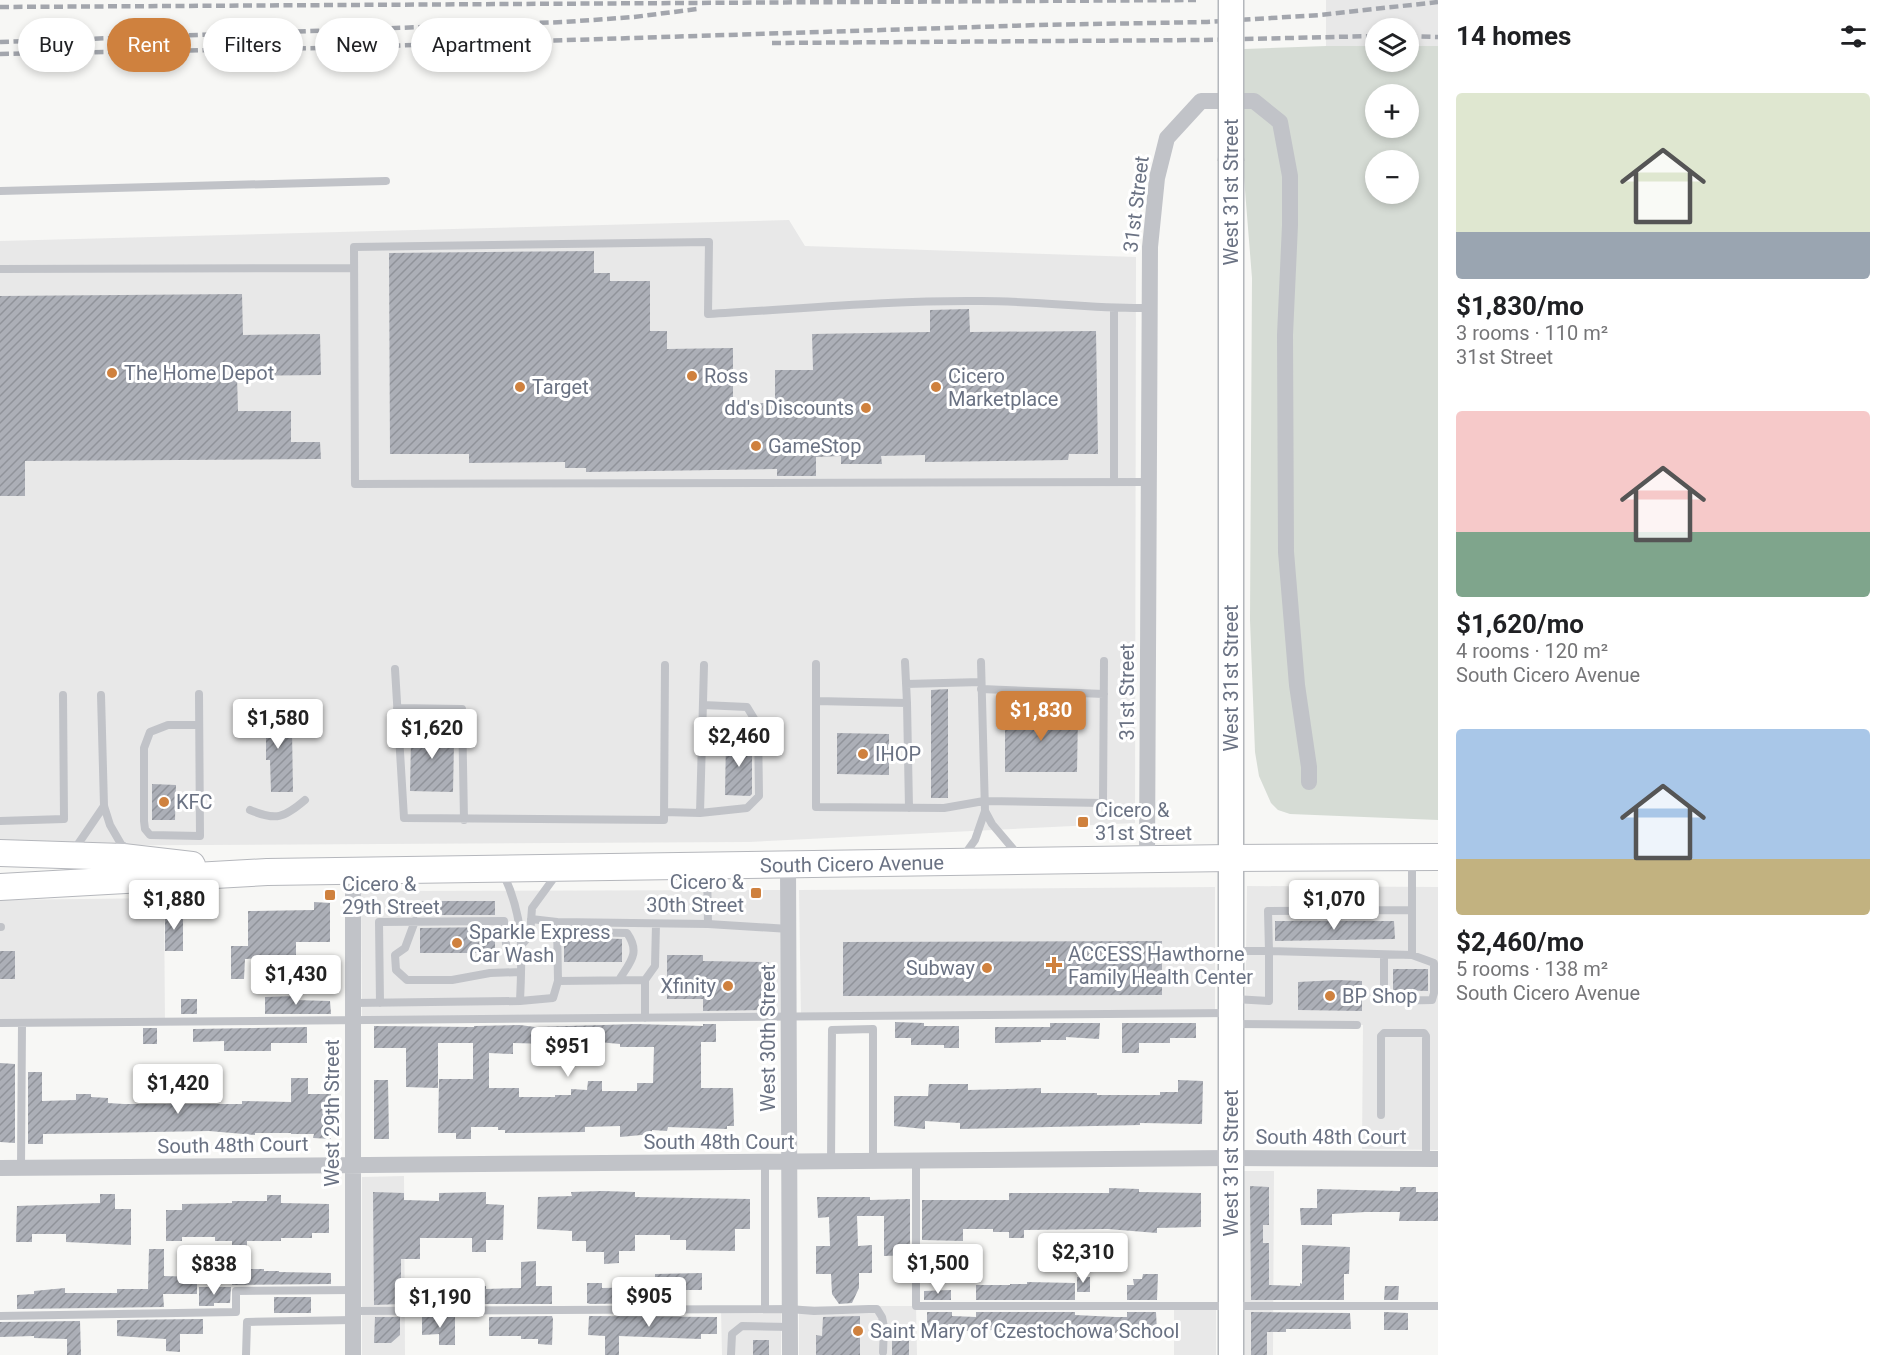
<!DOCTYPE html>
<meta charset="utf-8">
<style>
body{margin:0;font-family:Roboto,sans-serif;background:#f2f2f2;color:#202124;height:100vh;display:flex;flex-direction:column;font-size:22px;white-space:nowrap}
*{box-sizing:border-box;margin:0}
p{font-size:20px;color:#757577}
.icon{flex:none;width:33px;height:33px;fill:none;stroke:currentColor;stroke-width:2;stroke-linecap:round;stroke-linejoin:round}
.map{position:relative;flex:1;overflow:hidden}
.drawer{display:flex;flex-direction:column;background:#fff;width:450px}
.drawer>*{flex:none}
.guide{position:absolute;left:18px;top:18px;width:570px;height:54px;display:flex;gap:12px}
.buttons{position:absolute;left:1365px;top:18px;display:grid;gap:12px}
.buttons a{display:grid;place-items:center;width:54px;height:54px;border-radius:50%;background:#fff;box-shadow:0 3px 9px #0003;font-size:30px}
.price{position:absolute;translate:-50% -51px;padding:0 14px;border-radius:6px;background:#fff;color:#222;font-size:20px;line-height:39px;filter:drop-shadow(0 2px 3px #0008)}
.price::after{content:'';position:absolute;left:50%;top:36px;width:18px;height:14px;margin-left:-9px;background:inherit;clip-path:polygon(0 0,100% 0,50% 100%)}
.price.active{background:#cf813e;color:#fff}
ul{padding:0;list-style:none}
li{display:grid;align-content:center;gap:12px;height:318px;padding:0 18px}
li span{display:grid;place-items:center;height:186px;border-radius:6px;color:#555}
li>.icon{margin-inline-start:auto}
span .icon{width:108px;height:108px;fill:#fffc;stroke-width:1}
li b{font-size:26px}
h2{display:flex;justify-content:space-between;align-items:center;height:72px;padding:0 18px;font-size:26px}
.pill{padding:0 21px;border-radius:27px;background:#fff;box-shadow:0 3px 9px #0003;font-size:21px;line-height:54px}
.pill.active{background:#cf813e;color:#fff}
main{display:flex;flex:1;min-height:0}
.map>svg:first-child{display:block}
</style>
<main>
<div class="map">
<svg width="1438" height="1355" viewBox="0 0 1438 1355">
<defs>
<pattern id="building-hatch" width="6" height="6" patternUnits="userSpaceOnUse" patternTransform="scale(1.5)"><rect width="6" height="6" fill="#acafb7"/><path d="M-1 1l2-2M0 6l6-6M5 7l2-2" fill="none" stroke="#90939a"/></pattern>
</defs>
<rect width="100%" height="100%" fill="#f7f7f5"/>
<path fill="#e8e8e8" d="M1326,0H1438V46H1409L1408,28H1376L1375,46H1326Z
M789,220L805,246L1136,257L1135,823L749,842L0,846V241Z
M1247,886L1438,887V1150L1362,1149L1363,1025L1245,1024Z
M1215,887V1013L801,1017L799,890Z
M780,890V1017L362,1021L361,891Z
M164,898L165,1022L0,1023V900Z
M1244,1171H1274L1273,1355H1243Z
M404,1176L405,1355H362V1177Z
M799,1306H916L917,1355H799Z
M1174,1306H1216V1355H1174Z
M781,1309V1355H722L721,1310Z"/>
<path fill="#d6dcd5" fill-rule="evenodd" d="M1326,46H1375L1376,62H1408L1409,46H1438V820L1290,814L1278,810L1271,803L1259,776L1255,752L1250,620L1252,278L1243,165L1244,49ZM1376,94H1408V128H1376ZM1376,160H1408V194H1376Z"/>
<path fill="url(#building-hatch)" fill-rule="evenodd" d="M594,251V273H610V281H650V331H667V349L733,348V403H775V370H813L812,334L930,332V310L969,309L970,332L1096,331L1098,454H1069L1068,460L925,462V455L881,456L882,464H841V456L816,457V476H777V469L586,472V468H565V462L469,463V454H390L389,253Z
M242,294L243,335L320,334L321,375L237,376L238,411H291V442H320L321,459L25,461V496H0V296Z
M948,689V798H931V690Z
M258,713H288L289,730H292L293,792H271L270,760H266V732L258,733Z
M1005,713H1078L1077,772H1005Z
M422,715H440V742H454L453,792L410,791L411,740L422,741Z
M837,733L889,734V775L837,774Z
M726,739L752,740V794L750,796L725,795Z
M152,784L176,785L175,820H152Z
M420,901H495V915H420Z
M314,902L330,903V942H296V957L245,959L244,979H231V946H248V911L314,910Z
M165,911H183V951H165Z
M1275,921H1394L1395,939L1275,941Z
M495,927V953H420V928Z
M564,937L622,939V962H564Z
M1162,941V995L843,996V942Z
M0,951H15V979H0Z
M667,955H703V961L769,962L768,1010L703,1011V999H667Z
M1393,969H1428V991L1393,990Z
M1338,980L1362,981V1011L1298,1010V982Z
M295,996V1000L330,1001L331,1014H265V997Z
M181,999H197V1014H181Z
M895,1022L924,1023V1026H959V1048H944V1045H911V1038H895Z
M1050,1023H1100L1099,1039L1066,1037V1040H1041V1042L995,1043V1027H1050Z
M1122,1023H1196V1038H1170V1043H1139V1053H1122Z
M636,1024L703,1026V1024H716V1042H701V1088H733L734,1126H727V1129L668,1127L667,1131L652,1130V1134L620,1137V1126L585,1127V1132L518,1133H505V1130H498V1127H471V1139H456V1133H438L439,1079H473V1043H438V1088L406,1087V1048H374V1026L474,1027V1026L520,1025L535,1027ZM587,1041L620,1044V1047H654L653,1083H637V1091H602V1081H588L587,1090L571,1089V1095H555V1097H519V1088H489V1053L513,1054V1043L551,1044V1042Z
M307,1027V1043H271V1051H224V1041L193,1042V1029Z
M143,1028H157V1044H143Z
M0,1063L15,1064V1143L0,1142Z
M28,1072H42V1101L76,1100V1094H91V1097L108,1098V1103L124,1104H242V1101L291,1102V1078H308V1094H331V1139L313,1138L314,1134H291V1133H255V1135L209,1131L43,1134V1144H28Z
M374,1080H388L389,1139H374Z
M1178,1080L1203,1081L1202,1124L1140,1123V1125L960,1129V1123L925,1121V1129L894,1126V1096H928L929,1084H968V1090L1041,1088V1093H1097V1095H1160V1092H1178Z
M1250,1186L1269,1187V1225H1263V1243H1269V1285L1300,1286V1283L1302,1284V1245L1350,1247L1349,1274H1344V1300H1251Z
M1400,1187H1416V1192H1438V1221H1399L1400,1212H1365L1332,1214V1225H1301L1300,1208H1317V1189L1400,1191Z
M1109,1188L1139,1189V1192L1201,1193V1227L1157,1228V1233L1108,1229L1024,1230V1238H1009V1232H993V1229H963V1241L922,1240V1200H1009V1193H1109Z
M602,1191L635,1192V1197L750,1199V1229H735V1251L686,1250V1240H670V1235H635V1251H619V1263L604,1264V1252H586V1241H572V1231L537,1229L538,1197L572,1196L571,1192Z
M373,1192L404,1193V1200L439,1201V1193L486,1192V1204L504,1205L503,1240H486V1252H472V1238H420V1259H401V1304L374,1305Z
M100,1194H115V1209H131V1245L66,1242V1234H32V1242H16L17,1206L100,1203Z
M267,1195H281V1203L329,1204V1233H312V1238H281V1241H247V1269H264V1271H279V1272L331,1273V1284L232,1285V1241H215V1237H182V1241H166V1210H182V1204L232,1203V1201H267Z
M817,1197H870V1200L910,1199V1255L884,1256V1216H857L858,1246L872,1245V1273H859V1288L852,1303L839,1304L832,1294L831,1274H816V1246H830L829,1217L818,1218Z
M149,1249H164V1276L197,1277V1294H163L164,1307L17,1309V1295L34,1294V1291L65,1288V1293H117V1289H148Z
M536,1261V1286H552V1304H422V1284L486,1286V1289L521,1288V1262Z
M702,1273V1290H655V1274Z
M1143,1274H1158L1157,1300H1127V1285H1134L1133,1279H1142Z
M1077,1277H1090V1292H1077Z
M1027,1282L1075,1283V1300H976V1285H1010V1284H1027Z
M587,1283H602V1288L652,1287V1303L590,1304L587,1303Z
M1385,1286H1399L1398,1300H1384Z
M199,1287H231L230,1303H214V1306H199Z
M951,1290V1300H924V1291Z
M274,1297H311V1313H274Z
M927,1312H952V1316L976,1317V1312H1075V1315L1116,1317H1127V1312H1156L1157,1331L1112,1333L1071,1331V1335H1059V1330L1024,1329L1008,1330V1332H994V1330L927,1332Z
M1251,1312L1350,1313L1351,1329H1286V1332H1267V1355H1251Z
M1384,1312L1408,1313V1330H1384Z
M552,1316L553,1319L552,1345L538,1344V1339H521V1336H489V1317Z
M589,1316L717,1317V1334H701V1339L619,1336V1355H605V1336L588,1335Z
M860,1316V1355H816V1335L822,1336L823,1317Z
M375,1317H400V1335L391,1343H374Z
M422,1317H455V1345H439V1334L422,1335Z
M203,1319V1334H180V1352L166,1351V1339L117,1336V1320Z
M80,1321L81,1355H67V1339L34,1338V1336L0,1337V1322Z
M892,1339H909V1355H892Z
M753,1340H769V1355H753Z"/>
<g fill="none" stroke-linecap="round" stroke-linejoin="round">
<defs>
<path id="secondary" d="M1231,161V1355"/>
<path id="primary" d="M0,853L123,857L192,865
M0,887L267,872L1230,858L1438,857"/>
</defs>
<use href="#secondary" stroke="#b4b7bc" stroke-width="27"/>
<use href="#primary" stroke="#b5b7bc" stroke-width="28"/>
<path stroke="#c1c3c8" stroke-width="8" d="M0,191L386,181
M0,269L354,268
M1114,309V482
M1149,482L355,484L354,247L709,242L708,314C798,309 890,300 981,301C1037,301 1093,309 1149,308
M816,664V807L944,808L984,801L1103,803L1104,661
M395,669L404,818L664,820L665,665
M906,684L981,682
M981,689L1104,694
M101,695L104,806L110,825L121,844L130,851
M816,701L907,703L905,662
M907,703L909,808
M397,708L462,709L464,820
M198,725H168L150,732L144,748V821L145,829L150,835L200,836L199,694
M250,810C276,821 284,818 305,800
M985,811L992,824L1019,856
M664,812L700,813L747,808L759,796L758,725L747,707L703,705
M700,813L704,665
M0,821L64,819L63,695
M74,850L104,806
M963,857L975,840L985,811L981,662
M1412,859V955L1269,951L1268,911L1412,910
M707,868L708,924
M503,873C525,920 522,952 520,1001
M531,919L557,922L575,932L627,933C641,953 630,962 619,980
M415,921L405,948L395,955L396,970L407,980H452L490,973L521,972
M0,927H1
M523,943L530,935L532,908L559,871
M1384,955V1001L1432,1000L1434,993V963L1412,955
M645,980V1018
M558,981L645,980L655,966L656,924
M1234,999L1269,1001V951H1234
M353,1003L520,1001L553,998L558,981L557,922L708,924L789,929
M380,1003L379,922L504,921L506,944
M0,1023L1230,1013
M1234,1024L1357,1025
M1381,1115V1036L1384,1033H1424L1426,1036V1159
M916,1161V1306H1438
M765,1162V1309
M831,1162L832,1030L873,1029V1161
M21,1167L22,1023
M354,1311L790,1309L814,1311L869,1309H877L882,1317L884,1327L883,1352
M0,1316L236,1312V1291L353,1290
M246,1355L247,1322L353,1320
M731,1355L732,1334L742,1326L790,1327"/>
<path stroke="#c1c3c8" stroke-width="16" d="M1147,859L1150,247L1157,178L1167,138L1201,101H1254L1280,122L1290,176V225L1285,335L1286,552L1297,685L1309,767V782
M788,865L790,1355
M0,1168L1231,1158L1438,1159
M353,1355V872"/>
<use href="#secondary" stroke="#fff" stroke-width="24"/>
<use href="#primary" stroke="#fff" stroke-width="26"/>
<path stroke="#a3a6ad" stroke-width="4.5" stroke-dasharray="9 4.5" stroke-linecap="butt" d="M0,7L1196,0
M1408,36L1438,37
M0,42L564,22L634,17L697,9
M772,43L1203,40L1376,36
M0,54L321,48L1038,25L1207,22L1320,15L1438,2"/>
<defs>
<path id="secondary-bridge" d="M1231,161V0"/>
</defs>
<use href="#secondary-bridge" stroke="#b4b7bc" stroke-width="27" stroke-linecap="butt"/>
<use href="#secondary-bridge" stroke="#fff" stroke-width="24"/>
</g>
<g fill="#cf813e" stroke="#fff" stroke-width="2">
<circle cx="112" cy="373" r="6"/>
<circle cx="692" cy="376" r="6"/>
<circle cx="520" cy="387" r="6"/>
<circle cx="936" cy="387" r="6"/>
<circle cx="866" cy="408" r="6"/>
<circle cx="756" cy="446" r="6"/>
<circle cx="863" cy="754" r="6"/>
<circle cx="164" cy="802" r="6"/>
<rect x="1077" y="816" width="12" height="12" rx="3"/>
<rect x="750" y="887" width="12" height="12" rx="3"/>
<rect x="324" y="889" width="12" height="12" rx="3"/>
<circle cx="457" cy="943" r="6"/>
<path d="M1051 956h6v6h6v6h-6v6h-6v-6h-6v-6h6z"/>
<circle cx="987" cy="968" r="6"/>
<circle cx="728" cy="986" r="6"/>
<circle cx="1330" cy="996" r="6"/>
<circle cx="858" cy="1331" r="6"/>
</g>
<g text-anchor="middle" stroke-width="6" stroke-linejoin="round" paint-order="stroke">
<g font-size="20" fill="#6a7283" stroke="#fff">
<text transform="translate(1231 192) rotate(-90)" y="7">West 31st Street</text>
<text transform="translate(1136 204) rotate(-83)" y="7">31st Street</text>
<text transform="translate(1231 678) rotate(-90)" y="7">West 31st Street</text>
<text transform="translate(1127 692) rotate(-90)" y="7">31st Street</text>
<text transform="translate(852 864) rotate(-1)" y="7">South Cicero Avenue</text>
<text transform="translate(768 1038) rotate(-90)" y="7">West 30th Street</text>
<text transform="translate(332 1113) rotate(-90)" y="7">West 29th Street</text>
<text x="1331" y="1144">South 48th Court</text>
<text x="719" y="1149">South 48th Court</text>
<text transform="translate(233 1145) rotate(-1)" y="7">South 48th Court</text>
<text transform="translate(1231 1163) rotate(-90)" y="7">West 31st Street</text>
</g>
<g font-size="20" fill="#6a7283" stroke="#fff" text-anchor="start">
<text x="124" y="380">The Home Depot</text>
<text x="704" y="383">Ross</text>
<text x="948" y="383">Cicero<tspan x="948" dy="23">Marketplace</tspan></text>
<text x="532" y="394">Target</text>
<text x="854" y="415" text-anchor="end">dd's Discounts</text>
<text x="768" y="453">GameStop</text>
<text x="875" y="761">IHOP</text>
<text x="176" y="809">KFC</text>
<text x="1095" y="817">Cicero &amp;<tspan x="1095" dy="23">31st Street</tspan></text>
<text x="744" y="889" text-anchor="end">Cicero &amp;<tspan x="744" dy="23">30th Street</tspan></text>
<text x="342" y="891">Cicero &amp;<tspan x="342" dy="23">29th Street</tspan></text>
<text x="469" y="939">Sparkle Express<tspan x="469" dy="23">Car Wash</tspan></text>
<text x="1068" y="961">ACCESS Hawthorne<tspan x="1068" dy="23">Family Health Center</tspan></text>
<text x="975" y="975" text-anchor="end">Subway</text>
<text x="716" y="993" text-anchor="end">Xfinity</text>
<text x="1342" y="1003">BP Shop</text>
<text x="870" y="1338">Saint Mary of Czestochowa School</text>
</g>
</g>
</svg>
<div class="buttons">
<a><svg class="icon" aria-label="layers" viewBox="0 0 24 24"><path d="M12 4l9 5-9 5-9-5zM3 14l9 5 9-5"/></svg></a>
<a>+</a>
<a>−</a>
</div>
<b class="price active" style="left:1041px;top:742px">$1,830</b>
<b class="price" style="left:278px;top:750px">$1,580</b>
<b class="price" style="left:432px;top:760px">$1,620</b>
<b class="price" style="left:739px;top:768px">$2,460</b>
<b class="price" style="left:174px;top:931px">$1,880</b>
<b class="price" style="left:1334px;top:931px">$1,070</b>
<b class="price" style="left:296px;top:1006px">$1,430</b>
<b class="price" style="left:568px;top:1078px">$951</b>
<b class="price" style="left:178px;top:1115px">$1,420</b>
<b class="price" style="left:1083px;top:1284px">$2,310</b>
<b class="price" style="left:938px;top:1295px">$1,500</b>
<b class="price" style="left:214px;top:1296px">$838</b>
<b class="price" style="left:649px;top:1328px">$905</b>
<b class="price" style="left:440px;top:1329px">$1,190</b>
<div class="guide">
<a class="pill">Buy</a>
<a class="pill active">Rent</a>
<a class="pill">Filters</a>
<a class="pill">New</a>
<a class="pill">Apartment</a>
</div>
</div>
<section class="drawer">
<h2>14 homes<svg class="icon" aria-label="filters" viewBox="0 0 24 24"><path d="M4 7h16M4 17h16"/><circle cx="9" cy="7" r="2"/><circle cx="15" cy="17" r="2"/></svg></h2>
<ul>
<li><span style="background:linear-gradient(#dfe7d0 75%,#9aa5b1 0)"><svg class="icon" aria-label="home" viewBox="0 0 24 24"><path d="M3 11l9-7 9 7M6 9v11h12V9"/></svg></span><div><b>$1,830/mo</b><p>3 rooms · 110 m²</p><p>31st Street</p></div></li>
<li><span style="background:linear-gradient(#f6c9c9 65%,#7fa58c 0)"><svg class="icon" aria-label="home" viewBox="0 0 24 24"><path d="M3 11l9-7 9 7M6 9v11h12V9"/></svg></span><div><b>$1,620/mo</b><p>4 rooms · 120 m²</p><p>South Cicero Avenue</p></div></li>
<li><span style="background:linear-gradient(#a9c7e8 70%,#c2b280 0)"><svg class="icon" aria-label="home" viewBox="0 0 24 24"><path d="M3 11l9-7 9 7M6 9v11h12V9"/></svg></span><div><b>$2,460/mo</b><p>5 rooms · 138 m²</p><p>South Cicero Avenue</p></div></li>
</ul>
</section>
</main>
